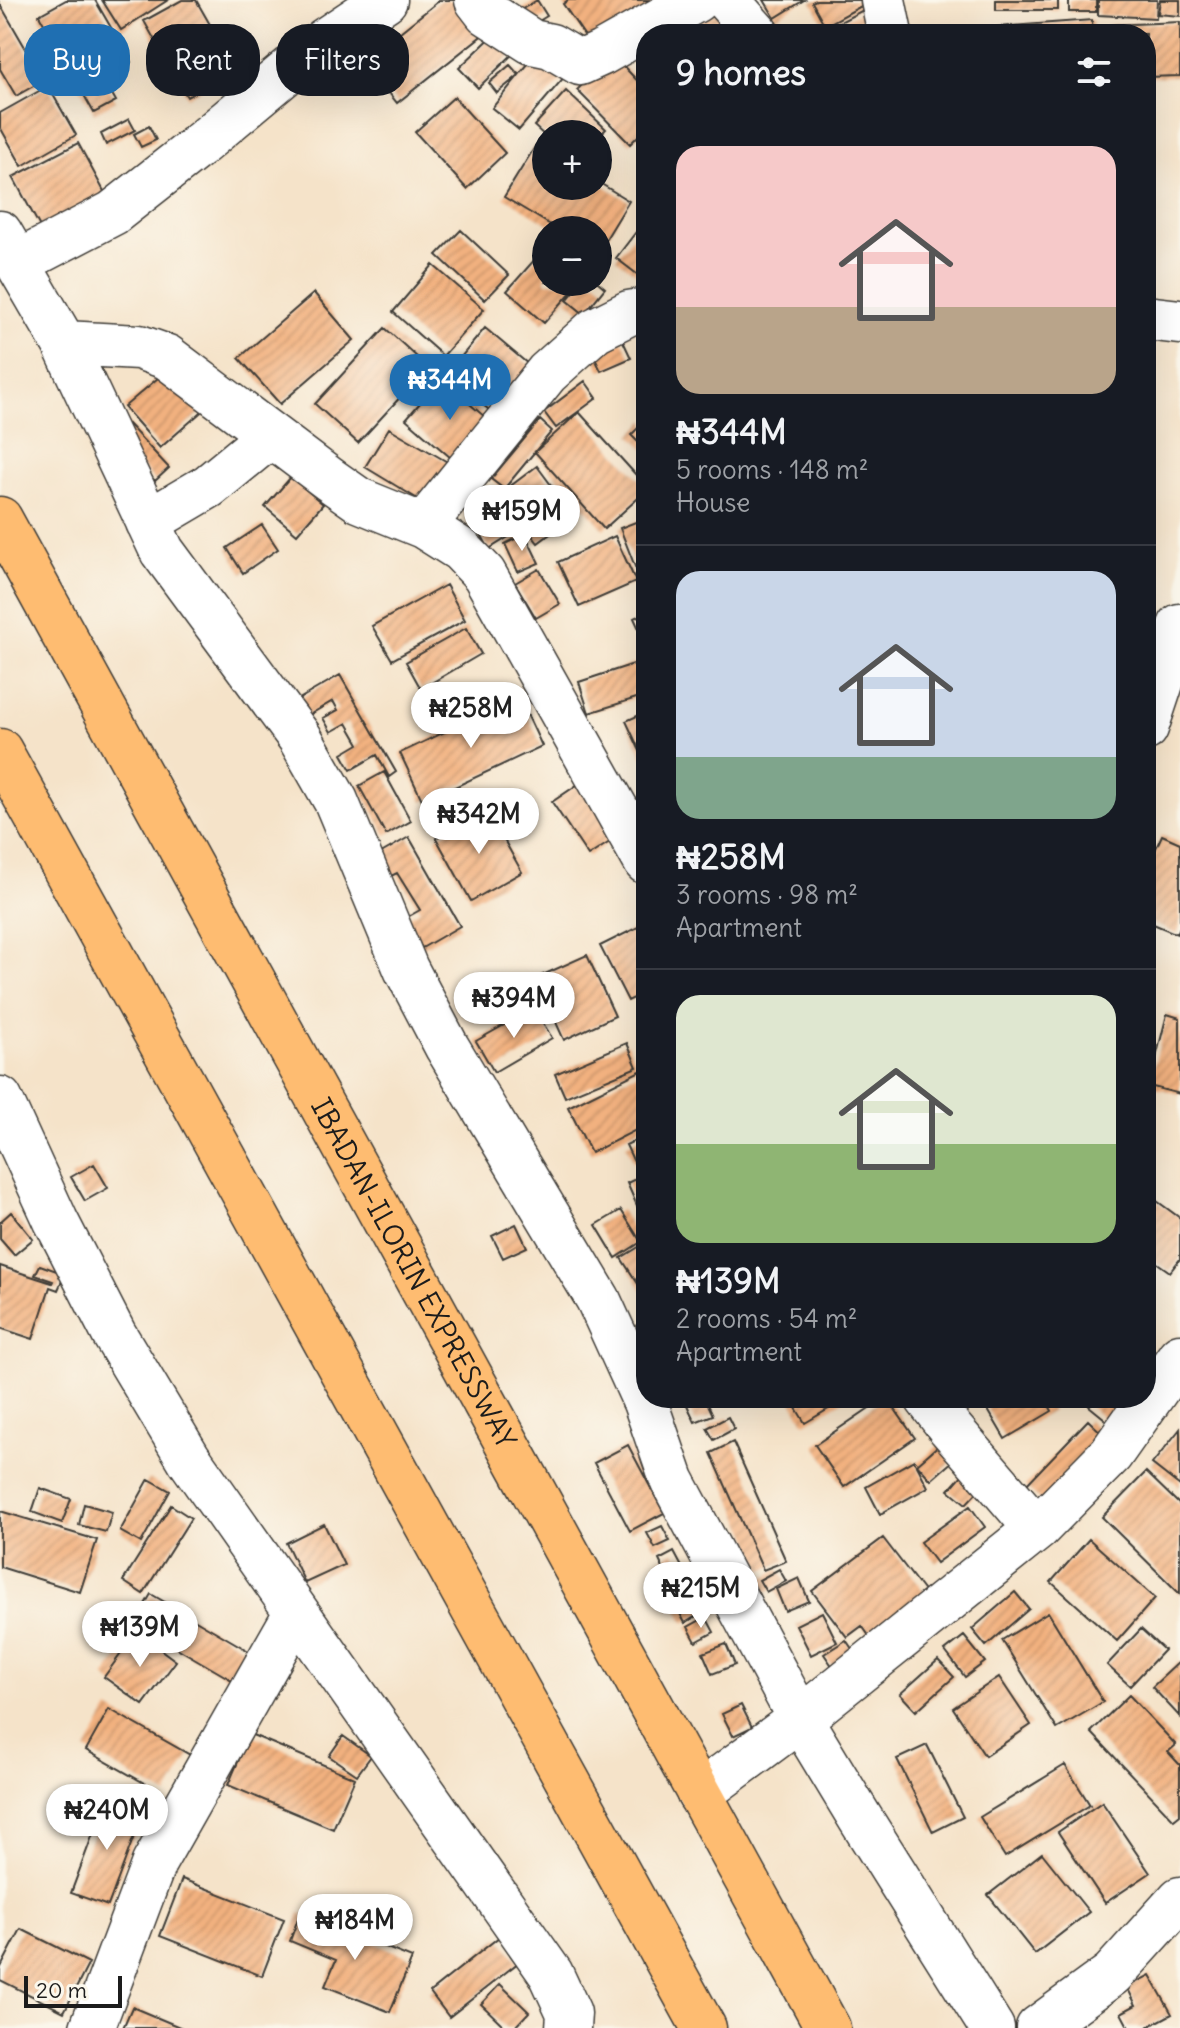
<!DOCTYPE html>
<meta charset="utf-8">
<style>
body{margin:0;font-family:Delius,sans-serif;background:#20242c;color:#f1f3f6;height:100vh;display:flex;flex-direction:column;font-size:30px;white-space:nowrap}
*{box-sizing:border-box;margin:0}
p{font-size:26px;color:#9ea1a6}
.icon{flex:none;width:44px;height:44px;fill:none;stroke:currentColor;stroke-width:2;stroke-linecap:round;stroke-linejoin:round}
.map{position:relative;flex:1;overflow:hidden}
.drawer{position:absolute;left:636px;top:24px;width:520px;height:1384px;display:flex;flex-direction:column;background:#171b24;border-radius:32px;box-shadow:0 8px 32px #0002}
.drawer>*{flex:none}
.guide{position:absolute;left:24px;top:24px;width:492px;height:72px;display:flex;gap:16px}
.tools{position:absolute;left:532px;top:120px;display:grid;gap:16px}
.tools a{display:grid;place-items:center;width:80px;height:80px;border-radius:50%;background:#171b24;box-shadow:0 8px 32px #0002;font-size:40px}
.scale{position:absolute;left:24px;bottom:20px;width:98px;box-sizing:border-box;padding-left:8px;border:4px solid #1c1c1c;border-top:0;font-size:22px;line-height:28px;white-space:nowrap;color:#1c1c1c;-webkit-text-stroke:6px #fbf7ec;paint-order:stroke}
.price{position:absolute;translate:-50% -68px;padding:0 18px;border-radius:28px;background:#fff;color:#222;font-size:26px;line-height:52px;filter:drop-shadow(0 2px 4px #0008)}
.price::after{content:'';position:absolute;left:50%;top:48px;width:24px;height:18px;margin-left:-12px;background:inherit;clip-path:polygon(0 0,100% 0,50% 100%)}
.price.active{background:#1f6fb2;color:#fff}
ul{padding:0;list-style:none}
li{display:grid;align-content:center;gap:16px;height:424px;padding:0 40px}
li+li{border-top:2px solid #363941}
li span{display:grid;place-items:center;height:248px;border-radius:24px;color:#555}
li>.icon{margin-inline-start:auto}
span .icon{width:144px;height:144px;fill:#fffc;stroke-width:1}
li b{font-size:34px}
h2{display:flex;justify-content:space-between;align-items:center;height:96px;padding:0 40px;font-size:34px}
.tag{padding:0 28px;border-radius:32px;background:#171b24;box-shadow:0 8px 32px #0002;font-size:28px;line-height:72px}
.tag.active{background:#1f6fb2;color:#fff}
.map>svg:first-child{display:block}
</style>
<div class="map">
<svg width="1180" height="2028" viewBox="0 0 1180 2028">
<defs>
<pattern id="building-hatch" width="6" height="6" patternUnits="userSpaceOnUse" patternTransform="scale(2)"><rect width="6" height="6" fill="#f2b17f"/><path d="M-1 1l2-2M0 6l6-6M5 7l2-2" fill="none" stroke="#cf986d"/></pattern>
</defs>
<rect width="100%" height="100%" fill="#fbf7ec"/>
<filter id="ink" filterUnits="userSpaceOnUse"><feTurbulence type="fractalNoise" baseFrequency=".0125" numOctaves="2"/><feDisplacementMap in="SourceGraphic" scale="16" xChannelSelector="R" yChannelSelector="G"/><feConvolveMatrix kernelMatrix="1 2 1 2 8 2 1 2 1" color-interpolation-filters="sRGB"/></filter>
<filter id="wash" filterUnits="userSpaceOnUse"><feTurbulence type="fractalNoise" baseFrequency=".006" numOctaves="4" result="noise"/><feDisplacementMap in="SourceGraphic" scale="32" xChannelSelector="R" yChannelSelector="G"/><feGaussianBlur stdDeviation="1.8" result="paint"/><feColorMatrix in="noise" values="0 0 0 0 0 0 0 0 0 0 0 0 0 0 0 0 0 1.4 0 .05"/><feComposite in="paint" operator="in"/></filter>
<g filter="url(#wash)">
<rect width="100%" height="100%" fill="#f5e3c9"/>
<g id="blocks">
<path fill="url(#building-hatch)" d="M66,0H95L131,62L103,78L116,101L94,113L39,15Z
M102,0H168L121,30Z
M182,0H196L236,70L187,97L144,21Z
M440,0H466L490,29L397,103L364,61Z
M537,0L547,16L521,32L511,16Z
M568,0H664L593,48L563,4Z
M764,0H804L775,18Z
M816,0H863L865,4L825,26L812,2Z
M996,0H1058V10H996Z
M1069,0H1096V12H1069Z
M1098,0H1157L1156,18L1098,15Z
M1160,0H1180V16L1158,14Z
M0,4L44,80L16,96L0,69Z
M724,8L739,34H679Z
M867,8L880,34H817Z
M1092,20L1093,34H998L997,27Z
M1180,22V76L1146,77V34H1109V25Z
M502,27L521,46L478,88L459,68Z
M538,52L566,75L519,130L492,108L519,75L497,93L489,83L510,65L519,75Z
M613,55L646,90V128L630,144L577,90Z
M48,86L76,135L22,166L0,127V113Z
M566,91L606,129L598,137V134H546V137L534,126Z
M454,97L505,153L467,189L415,132Z
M129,119L135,130L106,145L101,134Z
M149,126L156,140L141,147L134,134Z
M78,143L106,195L41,229L13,177Z
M536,145L546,151V186H598V182L629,201L598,252V230H559L504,197Z
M646,219V281L616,258Z
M461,230L509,275L485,300L437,255Z
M543,250L546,252V282H580L544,323L507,291Z
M433,265L484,309L443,356L393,312Z
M582,282H598L605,288L584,314L567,300Z
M314,293L354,340L280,404L239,358Z
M385,328L428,367L358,443L315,404Z
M485,328L541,375L503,421L446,375Z
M623,341L631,358L601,371L593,354Z
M172,366L207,407L160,448L124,407Z
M441,379L493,424L458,464L406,419Z
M585,381L597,398L556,428L544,412Z
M579,412L646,486V491L604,529L535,452Z
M540,420L552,431L504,489L491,479Z
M646,420V450L631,435Z
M128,424L169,468L155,481L114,437Z
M389,428L456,467L431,507L365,467Z
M537,466L574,516L538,543L500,494Z
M291,477L323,504L297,534L265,507Z
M509,517L518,531L489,549L481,534Z
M646,518V595L620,528Z
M262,525L278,549L243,573L227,548Z
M525,534L539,563L518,572L505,544Z
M615,536L636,582L579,607L558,562Z
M539,569L560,604L536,618L515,583Z
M446,585L465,620L392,660L372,626Z
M646,612V644L634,618Z
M466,628L481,654L421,689L406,662Z
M646,660V695L589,713L579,682Z
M340,675L396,772L389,777L377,755L351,770L342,754L359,744L347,723L331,732L323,718L338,710L333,701L304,718L294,702Z
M519,697L542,746L423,802L400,753Z
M646,712V764L626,721Z
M384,772L411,821L386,835L359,786Z
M580,783L616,838L588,856L552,802Z
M489,813L522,872L471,901L436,838L460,824L463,828Z
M1162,835L1180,843V927L1177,934L1146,921V870Z
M409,837L460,926L422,948L404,919L420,910L397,873L389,877L376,856Z
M646,923V992L628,1001L600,946Z
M587,955L615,1016L564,1040L536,978Z
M534,1008L552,1038L494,1072L476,1041Z
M1167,1014L1180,1018V1094L1149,1086Z
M627,1043L637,1067L565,1097L555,1074Z
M640,1071L646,1083V1125L591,1153L568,1107Z
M646,1135V1155L634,1162L626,1145Z
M94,1164L108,1188L85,1201L71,1177Z
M646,1174V1226L627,1183Z
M1146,1193L1180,1218V1259L1170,1272L1146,1255Z
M621,1210L641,1242L616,1258L596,1225Z
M11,1212L33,1239L14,1255L0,1239V1222Z
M516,1224L527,1247L503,1258L492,1236Z
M642,1245L646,1251V1296L621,1258Z
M40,1265L65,1274L58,1290L50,1287L33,1339L0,1328V1266L52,1283L53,1281L35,1275Z
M705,1398L713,1415L695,1422L687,1405Z
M790,1398H847L805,1423Z
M884,1398H887L915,1438L844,1487L815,1445Z
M981,1398H1045L1052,1411L1005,1439Z
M1096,1398H1130L1110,1423L1089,1406Z
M728,1417L734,1429L714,1440L707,1428Z
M1088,1420L1107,1438L1044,1504L1025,1486Z
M1180,1429V1486L1152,1464Z
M733,1442L786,1561L763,1570L711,1453Z
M940,1444L954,1460L931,1480L917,1464Z
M628,1445L664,1513L630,1531L594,1463Z
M914,1460L928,1487L880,1514L866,1487Z
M1146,1472L1180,1505V1594L1102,1517Z
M962,1475L980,1489L966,1504L949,1490Z
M149,1479L170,1491L141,1543L120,1531Z
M40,1488L71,1499L62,1523L32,1512Z
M84,1504L112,1512L106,1532L79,1525Z
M171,1505L191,1518L143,1594L123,1581Z
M970,1506L985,1527L936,1563L920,1542Z
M0,1511L97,1540L80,1592L0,1567Z
M324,1524L344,1565L305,1583L286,1543Z
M662,1526L670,1541L655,1548L647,1533Z
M883,1538L926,1594L870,1637L862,1626L847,1637L812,1591Z
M1089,1539L1155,1598L1117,1641L1051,1582Z
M674,1552L682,1567L666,1575L659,1560Z
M779,1569L786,1581L766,1592L759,1580Z
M681,1574L689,1590L671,1598L664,1582Z
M799,1578L809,1601L785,1611L776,1589Z
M1015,1592L1029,1609L986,1646L972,1629Z
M151,1594L259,1657L242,1686L134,1623Z
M697,1594L706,1610L685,1623L676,1606Z
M822,1612L837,1642L811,1655L796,1625Z
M1048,1612L1103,1702L1057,1729L1002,1640Z
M706,1617L714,1632L696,1642L688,1627Z
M1141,1629L1164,1650L1130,1686L1107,1665Z
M137,1632L176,1661L143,1705L104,1677Z
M964,1636L985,1662L965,1677L945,1651Z
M846,1640L861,1662L839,1676L824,1654Z
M726,1644L735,1665L712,1674L703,1653Z
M938,1660L954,1677L916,1711L900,1694Z
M1180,1661V1717L1152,1687Z
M999,1677L1031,1725L985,1756L953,1708Z
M1129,1695L1176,1745L1168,1752L1180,1765V1815L1174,1820L1091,1732Z
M741,1705L752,1727L733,1736L722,1714Z
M109,1709L190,1755L167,1796L86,1750Z
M250,1734L355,1778L333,1829L228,1785Z
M343,1736L371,1756L357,1775L329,1756Z
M927,1745L963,1817L933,1832L897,1759Z
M1065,1765L1090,1805L1005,1857L980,1817Z
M106,1799L143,1812L108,1906L71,1893Z
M1102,1802L1150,1873L1105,1903L1058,1832Z
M1042,1853L1089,1912L1035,1954L988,1895Z
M182,1879L284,1919L262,1976L160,1936Z
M300,1913L412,1958L390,2012L325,1986L336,1960L290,1941Z
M21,1929L89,1963L64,2012L0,1980V1969Z
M499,1937L519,1962L449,2017L430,1992Z
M1150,1975L1172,2014L1146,2028H1129L1121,2013L1136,2005L1127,1987Z
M500,1984L529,2012L514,2028H506L481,2004Z
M132,2007L182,2028H123Z"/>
</g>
</g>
<g filter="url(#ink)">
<use href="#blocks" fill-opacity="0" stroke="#3d3a36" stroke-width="2"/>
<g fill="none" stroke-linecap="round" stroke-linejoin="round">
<defs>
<path id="minor" d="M477,0L487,13L532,42L551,46L580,63L602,53L696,0
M727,0L757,34
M883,0L890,34
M0,233L64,343L162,551L300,738L336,801L406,969L447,1047L598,1299L645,1402L672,1480L800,1719L860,1818L992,2028
M17,263L113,213L197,147L325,40L385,0
M1146,318L1180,322
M64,343L139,347L167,357L329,479L359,500L423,526L461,550L484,574L646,862
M148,522L209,486L270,436
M423,526L547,373L595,330L629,313L646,310
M1146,728L1180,626
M0,1099L56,1221L114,1334L189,1459L551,1974L569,2013L568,2028
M927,1398L950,1428L1037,1529
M699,1794L800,1719L1037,1529L1111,1454L1180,1356
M92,2028L154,1863L296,1613
M1038,2028L1112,1974L1180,1899"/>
<g id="highway">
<path id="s1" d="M0,519L828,2028"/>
<path d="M0,751L704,2028"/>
</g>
</defs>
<use href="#minor" stroke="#3d3a36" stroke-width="47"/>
<use href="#highway" stroke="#3d3a36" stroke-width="47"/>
<use href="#minor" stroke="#fff" stroke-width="44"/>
<use href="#highway" stroke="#febc71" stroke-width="44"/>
</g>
</g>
<g text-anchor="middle" stroke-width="8" stroke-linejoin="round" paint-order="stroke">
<g font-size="28" fill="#1c1c1c" stroke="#fbf7ec">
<text dy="10" stroke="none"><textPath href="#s1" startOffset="860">IBADAN-ILORIN EXPRESSWAY</textPath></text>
</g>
</g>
</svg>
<div class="tools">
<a>+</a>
<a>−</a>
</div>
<div class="scale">20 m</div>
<b class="price active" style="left:450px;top:422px">₦344M</b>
<b class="price" style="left:522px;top:553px">₦159M</b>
<b class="price" style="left:471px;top:750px">₦258M</b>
<b class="price" style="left:479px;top:856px">₦342M</b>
<b class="price" style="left:514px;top:1040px">₦394M</b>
<b class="price" style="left:701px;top:1630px">₦215M</b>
<b class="price" style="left:140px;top:1669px">₦139M</b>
<b class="price" style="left:107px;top:1852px">₦240M</b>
<b class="price" style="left:355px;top:1962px">₦184M</b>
<div class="guide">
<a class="tag active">Buy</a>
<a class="tag">Rent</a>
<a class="tag">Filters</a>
</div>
<section class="drawer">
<h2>9 homes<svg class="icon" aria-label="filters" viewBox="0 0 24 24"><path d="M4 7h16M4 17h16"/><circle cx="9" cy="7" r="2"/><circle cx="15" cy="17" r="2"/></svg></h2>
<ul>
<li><span style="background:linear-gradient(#f6c9c9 65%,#b9a48a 0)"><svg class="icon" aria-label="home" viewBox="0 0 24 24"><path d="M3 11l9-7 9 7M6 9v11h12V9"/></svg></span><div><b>₦344M</b><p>5 rooms · 148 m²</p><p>House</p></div></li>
<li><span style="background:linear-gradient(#c9d6e8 75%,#7fa58c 0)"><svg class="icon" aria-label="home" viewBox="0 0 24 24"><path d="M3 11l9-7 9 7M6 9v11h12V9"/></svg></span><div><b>₦258M</b><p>3 rooms · 98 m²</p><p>Apartment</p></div></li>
<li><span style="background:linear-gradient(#dfe7d0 60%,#8fb573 0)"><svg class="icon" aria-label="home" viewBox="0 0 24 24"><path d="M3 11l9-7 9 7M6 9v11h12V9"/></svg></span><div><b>₦139M</b><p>2 rooms · 54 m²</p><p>Apartment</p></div></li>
</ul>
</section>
</div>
